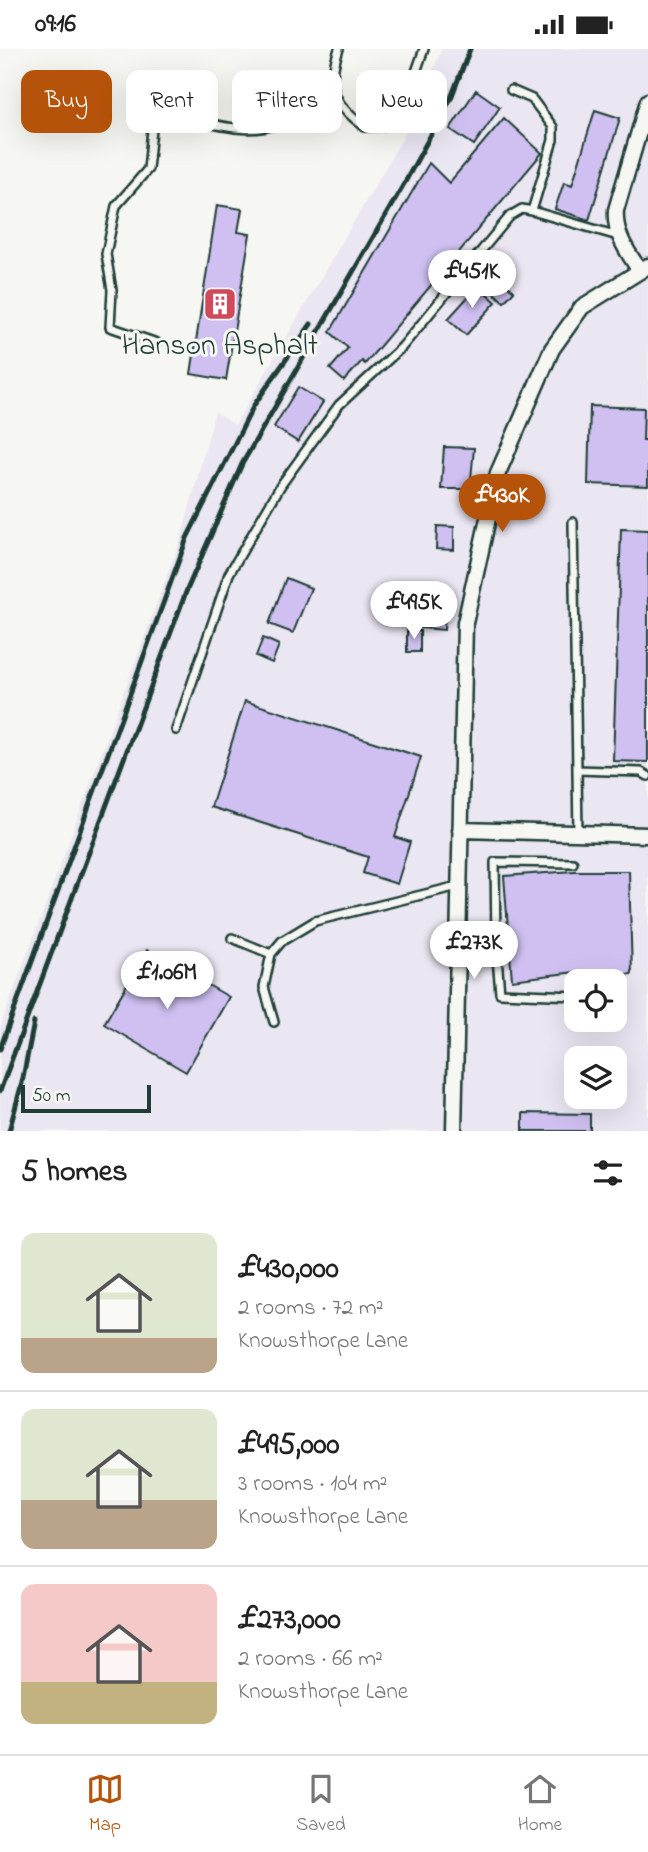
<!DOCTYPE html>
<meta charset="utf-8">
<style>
body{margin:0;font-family:"Indie Flower",sans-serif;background:#f2f2f2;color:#222;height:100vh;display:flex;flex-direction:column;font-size:26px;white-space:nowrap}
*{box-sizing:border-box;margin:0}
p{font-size:23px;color:#767676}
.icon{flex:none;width:38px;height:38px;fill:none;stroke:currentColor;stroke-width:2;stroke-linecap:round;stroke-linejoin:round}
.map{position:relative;height:1082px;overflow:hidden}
.sheet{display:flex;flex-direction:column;background:#fff;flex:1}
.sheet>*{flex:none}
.hud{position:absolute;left:21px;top:21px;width:607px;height:63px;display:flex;gap:14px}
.buttons{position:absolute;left:564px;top:920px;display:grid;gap:14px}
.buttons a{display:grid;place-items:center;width:63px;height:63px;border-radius:14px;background:#fff;box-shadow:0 7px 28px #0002;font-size:35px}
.scale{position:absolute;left:21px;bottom:18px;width:130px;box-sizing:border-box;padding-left:7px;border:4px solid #1f3d34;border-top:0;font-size:19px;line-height:24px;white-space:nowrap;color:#1f3d34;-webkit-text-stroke:5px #f6f6f2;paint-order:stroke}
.price{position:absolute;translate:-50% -60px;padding:0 16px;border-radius:24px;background:#fff;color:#222;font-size:23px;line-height:46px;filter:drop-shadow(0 2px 4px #0008)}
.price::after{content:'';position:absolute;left:50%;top:42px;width:21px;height:16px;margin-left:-10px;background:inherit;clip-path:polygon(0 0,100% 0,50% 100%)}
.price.on{background:#b45309;color:#fff}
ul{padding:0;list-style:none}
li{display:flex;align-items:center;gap:21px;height:175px;padding:0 21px}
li+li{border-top:2px solid #e0e0e0}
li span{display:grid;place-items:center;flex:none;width:196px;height:140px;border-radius:14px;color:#555}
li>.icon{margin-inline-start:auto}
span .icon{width:84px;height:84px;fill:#fffc;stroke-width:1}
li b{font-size:30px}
h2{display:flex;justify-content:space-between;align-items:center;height:84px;padding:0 21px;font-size:30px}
.chip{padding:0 24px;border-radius:14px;background:#fff;box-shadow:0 7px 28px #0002;font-size:24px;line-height:63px}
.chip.on{background:#b45309;color:#fff}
.status{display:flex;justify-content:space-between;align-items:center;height:49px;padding:0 35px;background:#fff;direction:ltr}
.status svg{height:19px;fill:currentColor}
.menu{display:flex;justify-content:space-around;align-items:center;height:98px;border-top:2px solid #e0e0e0;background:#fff;font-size:19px;color:#767676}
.menu a{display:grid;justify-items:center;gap:4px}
.menu .on{color:#b45309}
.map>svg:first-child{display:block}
</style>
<div class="status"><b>09:16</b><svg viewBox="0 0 49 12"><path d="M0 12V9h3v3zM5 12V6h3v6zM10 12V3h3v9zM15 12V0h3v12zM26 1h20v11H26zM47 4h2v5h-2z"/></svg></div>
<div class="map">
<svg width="648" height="1082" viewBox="0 0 648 1082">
<rect width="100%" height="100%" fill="#f6f6f2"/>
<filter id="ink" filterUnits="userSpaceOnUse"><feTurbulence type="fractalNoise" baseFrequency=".0143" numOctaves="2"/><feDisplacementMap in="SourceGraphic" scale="14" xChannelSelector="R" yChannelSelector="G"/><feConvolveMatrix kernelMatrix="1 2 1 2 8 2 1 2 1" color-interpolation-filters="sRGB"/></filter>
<g filter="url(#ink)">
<path fill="#eae6f2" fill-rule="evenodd" d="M442,0H648V1082H0V979L183,483L215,363L235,376L411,75ZM576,933H614V971H576ZM576,1010H614V1048H576Z"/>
<path fill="#cfc0f1" stroke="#1f3d34" stroke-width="2" d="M476,41L500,58L474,96L450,80Z
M595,61L620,69L589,171L555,160L564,133L572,136Z
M504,69L542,104L365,315L362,312L344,332L330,320L348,299L330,283L429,114L449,134Z
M217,156L242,160L238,183L250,185L226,331L191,325Z
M491,222L514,242L504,253L481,233Z
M478,237L496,253L466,286L448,270Z
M298,338L323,353L298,393L274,378Z
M590,357L644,359L643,391H648V437L588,435Z
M444,398L474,399L470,440H441Z
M437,477L454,478V501L436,500Z
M621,480L648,481V713L613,712Z
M286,529L311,539L293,584L269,575Z
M415,548L446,550L444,581L412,578Z
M407,582H420V603H407Z
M263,589L279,596L272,614L256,607Z
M245,652L421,708L395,788L410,793L397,835L363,824L368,808L211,758Z
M574,822H629L632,925L576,929V923L512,931L504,827Z
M147,901L229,948L186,1023L104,975Z
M523,1064L590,1065V1082H523Z"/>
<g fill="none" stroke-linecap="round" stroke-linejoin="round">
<defs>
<path id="service" d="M339,0C326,38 333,55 365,78L383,77L402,63L424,0
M511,41L532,50L553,78V91L532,162
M157,294L110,278L112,241L106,205L116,157L148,120L153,71L157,66L167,64C200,71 246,89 279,74C298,65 315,49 332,36
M573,473L578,784
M176,681L229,525L281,436L339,356L402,298L510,167L522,160L532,162L618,187
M577,721L641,723L648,727
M232,889L271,905
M496,897L500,944L576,947
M458,898L496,897L495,813L573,814
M614,948H619
M274,973L264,938L271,905L282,892L315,872L458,837"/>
<path id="minor" d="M640,222C627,202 614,185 616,161L648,52
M460,781L648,786
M454,1082L465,574L498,424L552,300L582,258L648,217"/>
</defs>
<use href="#service" stroke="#1f3d34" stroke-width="12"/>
<use href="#minor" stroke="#1f3d34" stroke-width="19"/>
<use href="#service" stroke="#f6f6f2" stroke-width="7"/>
<use href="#minor" stroke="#f6f6f2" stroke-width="14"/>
<path stroke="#1f3d34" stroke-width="5" d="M0,1000L187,489L254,356L311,275
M0,1042L186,543L242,415L405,133L451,49L470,0
M9,1082L22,1034L34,973"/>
</g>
</g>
<defs>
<symbol id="building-square" viewBox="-11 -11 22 22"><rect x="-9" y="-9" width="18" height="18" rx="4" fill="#d1495b" stroke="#f6f6f2"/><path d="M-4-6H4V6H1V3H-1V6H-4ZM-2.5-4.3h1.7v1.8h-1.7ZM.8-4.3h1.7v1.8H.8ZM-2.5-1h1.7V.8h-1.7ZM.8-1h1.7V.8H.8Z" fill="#fff"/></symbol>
</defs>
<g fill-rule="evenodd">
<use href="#building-square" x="201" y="236" width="38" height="38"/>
</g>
<g text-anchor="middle" stroke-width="6" stroke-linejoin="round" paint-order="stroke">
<g font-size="30" fill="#1f3d34" stroke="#f6f6f2">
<text x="220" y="305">Hanson Asphalt</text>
</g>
</g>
</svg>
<div class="buttons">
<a><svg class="icon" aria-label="locate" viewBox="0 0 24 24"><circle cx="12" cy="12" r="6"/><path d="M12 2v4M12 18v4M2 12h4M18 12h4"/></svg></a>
<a><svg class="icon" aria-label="layers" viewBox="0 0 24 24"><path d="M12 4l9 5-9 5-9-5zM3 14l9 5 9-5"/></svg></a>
</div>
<div class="scale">50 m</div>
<b class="price" style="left:472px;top:261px">£451K</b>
<b class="price on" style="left:502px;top:485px">£430K</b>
<b class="price" style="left:414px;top:592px">£495K</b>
<b class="price" style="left:474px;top:932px">£273K</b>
<b class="price" style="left:167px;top:962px">£1.06M</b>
<div class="hud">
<a class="chip on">Buy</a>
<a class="chip">Rent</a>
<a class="chip">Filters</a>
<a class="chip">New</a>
</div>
</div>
<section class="sheet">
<h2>5 homes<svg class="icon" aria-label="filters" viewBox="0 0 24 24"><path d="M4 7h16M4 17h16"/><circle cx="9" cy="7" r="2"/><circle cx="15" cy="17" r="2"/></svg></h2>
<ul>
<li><span style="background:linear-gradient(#dfe7d0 75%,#b9a48a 0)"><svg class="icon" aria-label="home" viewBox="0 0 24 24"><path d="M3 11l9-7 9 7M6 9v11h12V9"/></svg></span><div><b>£430,000</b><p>2 rooms · 72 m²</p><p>Knowsthorpe Lane</p></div></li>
<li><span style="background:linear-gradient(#dfe7d0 65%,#b9a48a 0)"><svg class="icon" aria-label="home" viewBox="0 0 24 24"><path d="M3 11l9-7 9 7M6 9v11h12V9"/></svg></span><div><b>£495,000</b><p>3 rooms · 104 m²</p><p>Knowsthorpe Lane</p></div></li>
<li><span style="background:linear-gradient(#f6c9c9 70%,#c2b280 0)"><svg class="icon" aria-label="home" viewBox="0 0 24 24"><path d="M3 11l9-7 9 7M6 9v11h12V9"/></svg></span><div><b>£273,000</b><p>2 rooms · 66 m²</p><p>Knowsthorpe Lane</p></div></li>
</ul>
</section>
<nav class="menu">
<a class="on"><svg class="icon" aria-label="map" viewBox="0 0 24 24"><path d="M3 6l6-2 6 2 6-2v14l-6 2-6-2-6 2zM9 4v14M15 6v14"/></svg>Map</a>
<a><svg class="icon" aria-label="saved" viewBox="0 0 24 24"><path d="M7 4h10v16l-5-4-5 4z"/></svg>Saved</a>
<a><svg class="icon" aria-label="home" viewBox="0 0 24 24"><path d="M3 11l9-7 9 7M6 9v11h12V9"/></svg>Home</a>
</nav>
